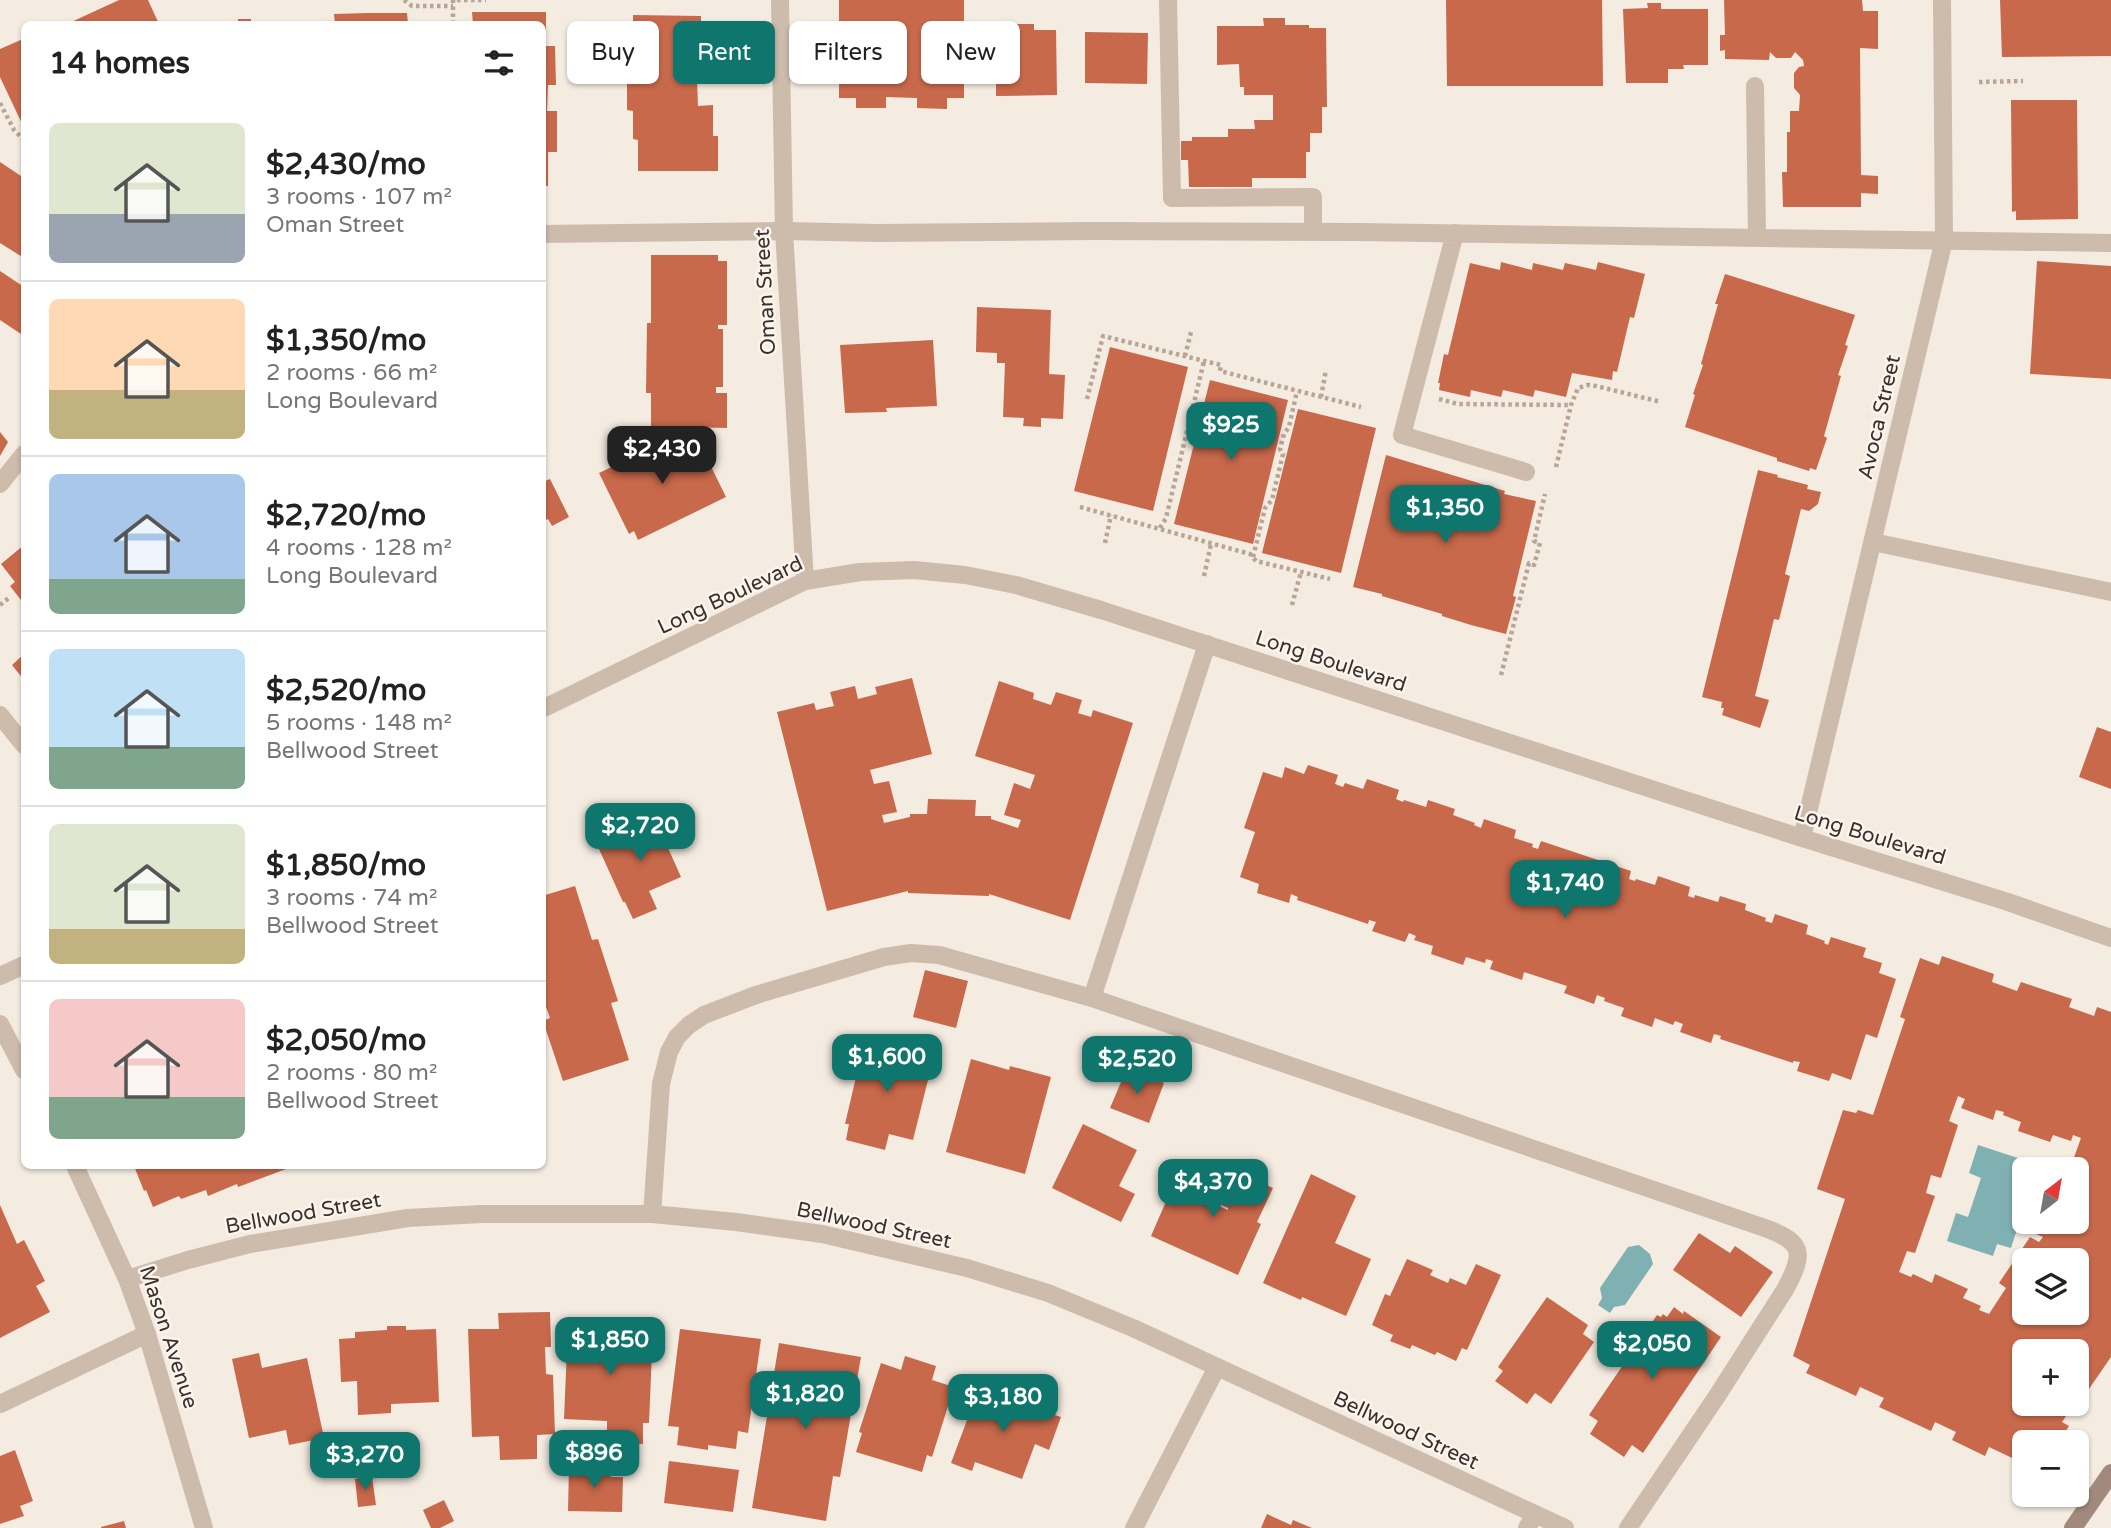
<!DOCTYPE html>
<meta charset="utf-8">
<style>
body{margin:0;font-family:"Varela Round",sans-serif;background:#f6f6f6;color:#222;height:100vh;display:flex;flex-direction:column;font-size:26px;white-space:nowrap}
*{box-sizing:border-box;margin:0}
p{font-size:23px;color:#767676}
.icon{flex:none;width:38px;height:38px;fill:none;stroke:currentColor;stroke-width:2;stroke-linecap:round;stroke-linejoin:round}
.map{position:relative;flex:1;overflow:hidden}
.panel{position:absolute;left:21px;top:21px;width:525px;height:1148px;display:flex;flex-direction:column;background:#fff;border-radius:10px;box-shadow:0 2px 5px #0004}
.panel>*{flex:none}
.guide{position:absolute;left:567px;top:21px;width:665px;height:63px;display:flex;gap:14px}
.needle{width:46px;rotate:31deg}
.buttons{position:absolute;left:2012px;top:1157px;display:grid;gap:14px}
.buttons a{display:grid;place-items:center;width:77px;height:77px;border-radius:10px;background:#fff;box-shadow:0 2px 5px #0004;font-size:35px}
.price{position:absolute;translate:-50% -60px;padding:0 16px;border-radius:14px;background:#0f766e;color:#fff;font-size:23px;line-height:46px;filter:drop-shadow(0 2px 4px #0008)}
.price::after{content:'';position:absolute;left:50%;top:42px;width:21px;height:16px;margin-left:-10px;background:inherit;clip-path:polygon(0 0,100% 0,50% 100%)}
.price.active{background:#222;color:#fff}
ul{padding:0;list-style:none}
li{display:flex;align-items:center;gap:21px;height:175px;padding:0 28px}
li+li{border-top:2px solid #e0e0e0}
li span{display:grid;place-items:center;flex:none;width:196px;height:140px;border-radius:10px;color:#555}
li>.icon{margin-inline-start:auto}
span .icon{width:84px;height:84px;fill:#fffc;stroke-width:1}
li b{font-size:30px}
h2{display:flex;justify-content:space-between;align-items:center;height:84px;padding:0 28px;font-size:30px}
.chip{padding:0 24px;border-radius:10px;background:#fff;box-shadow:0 2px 5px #0004;font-size:24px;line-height:63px}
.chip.active{background:#0f766e;color:#fff}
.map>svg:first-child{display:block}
</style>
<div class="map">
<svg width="2111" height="1528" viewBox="0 0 2111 1528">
<rect width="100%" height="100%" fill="#f4ebe1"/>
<path fill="#7fb0b2" d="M1978,1145L2024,1160L2020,1173L2025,1175V1205L2011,1248L1997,1244L1993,1256L1947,1241L1956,1213L1968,1217L1981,1178L1969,1173Z
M1639,1245L1650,1254L1653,1264L1625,1305L1614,1307L1610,1313L1598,1305L1602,1298L1600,1288L1628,1247Z"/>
<path fill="#c8694b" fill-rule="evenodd" d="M119,0H148L159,24H67Z
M839,0H964V98H947V109L917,108V98L886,97V108H856V98H839Z
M1446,0H1602L1603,86H1447Z
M1724,0H1862L1863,11H1878V49L1860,48L1861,175L1878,176V194L1861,193V207H1783L1782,172H1787V132H1790V111H1799L1800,95L1794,88V73L1799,67L1804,66L1803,60L1795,52L1791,58H1776L1770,52L1769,60L1725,59V50L1720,51V35H1725Z
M2000,0H2111V56L2002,57Z
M1647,3H1661V9H1708V65H1683L1684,69H1668V83H1626L1623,9L1648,8Z
M472,12H546V46H555L556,85H548L547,111H557V152H548V186H542V24H473Z
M368,13H407L408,24H335L334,14Z
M633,15L701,16V45H708V51H717V79H697L698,106L713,105V136H718V171H638V140L633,139V111L627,110V75H638V50H633Z
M1263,18H1285V25H1309V28H1326L1327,107H1322V133H1310V152H1306V178H1252V187H1189L1188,160H1181V141H1192V137H1228V129H1255L1254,120H1273V95H1244V87H1240L1239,64L1217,65V26H1264Z
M238,19H251V24H238Z
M1017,24H1034V30H1056L1057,95L996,96V67H991V38L996,37V30H1017Z
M1085,32L1148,33L1147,84L1085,83Z
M23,39L24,43V128L0,77V49Z
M2011,100H2077L2078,219L2016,220V211L2012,212Z
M0,162L24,178V258L0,243Z
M651,255H718V261H727V325H718V329H723V387H716V393H727V428L651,426V393H646L647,323H651Z
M2037,261L2111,266V379L2030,374Z
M1501,262L1532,270L1533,263L1563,270L1565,263L1596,270L1598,262L1645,274L1634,318L1630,317L1617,372L1613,371L1612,380L1572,373L1566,397L1535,390L1533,397L1503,390L1501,397L1471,390L1470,397L1439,390L1440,383H1438L1444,354L1448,355L1470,263L1500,270Z
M0,271L24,287V336L0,320Z
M1725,274L1855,315L1845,345L1848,346L1838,375L1841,376L1824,436L1827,438L1816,470L1810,468L1809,471L1777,461V458L1685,427L1695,395L1693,394L1703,365L1701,364L1718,304H1715Z
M977,307L1051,310L1049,374L1065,375L1063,419L1041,418V427L1023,426L1024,418L1003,417L1005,363H997V353L976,352Z
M933,340L937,406L886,408L887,412L845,413L840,345Z
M1110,347L1188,367L1153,511L1074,491Z
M1210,380L1288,400L1253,544L1174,524Z
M1298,409L1376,428L1341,573L1262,553Z
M0,432L8,442L0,456Z
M673,437L677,447L697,438L726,497L638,540L634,531L629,534L599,473Z
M1386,455L1505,491L1504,494L1536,501L1513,596L1516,597L1506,634L1471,625L1442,616V614L1382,596V594L1353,587Z
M1758,470L1778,475L1777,477L1808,485L1807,489L1821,492L1818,504L1809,511L1801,509L1785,574L1790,576L1779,620L1774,619L1755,696L1769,700L1760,728L1722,715L1724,708H1721L1722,702L1702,697Z
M550,479L569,517L552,526L548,519L542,522V482Z
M24,545V598L21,600L10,586L15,582L1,564Z
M24,654V680L12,665Z
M912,678L932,754L870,770L874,784L889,781L897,812L882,815L884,823L910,817V814H927L928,799L976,800L975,816H991V819L1018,828L1021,820L1004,815L1014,783L1030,789L1035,775L975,756L999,681L1034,693L1033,699L1051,705L1056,692L1082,700L1078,713L1091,717L1093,710L1133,723L1070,920L989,894V896L908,893V891L827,911L777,712L814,703L816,710L834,706L830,692L855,686L858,699L877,694L875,687Z
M2097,727L2111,732V789L2079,777Z
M1308,765L1338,775L1335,784L1343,787L1345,783L1363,789L1367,779L1399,790L1396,799L1403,802L1404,800L1426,807L1428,800L1455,809L1453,815L1475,823L1474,825L1481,828L1484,819L1516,830L1514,838L1533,844L1532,847L1538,849L1541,841L1631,871L1629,879L1635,881L1636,879L1655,885L1658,876L1690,887L1688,896L1694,898L1695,895L1718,902L1720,896L1746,904L1745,910L1766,918L1765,921L1772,923L1775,914L1808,925L1806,934L1825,941L1824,943L1828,945L1831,937L1866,948L1863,957L1882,963L1879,973L1896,979L1877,1038L1866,1034L1851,1080L1832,1073L1829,1081L1797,1071L1800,1062L1793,1061V1063L1720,1039L1721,1036L1714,1034L1711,1043L1680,1032L1683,1024L1675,1021L1673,1025L1655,1018L1652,1027L1621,1016L1624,1008L1604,1001L1605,998L1597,995L1594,1004L1564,993L1567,986L1524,972L1522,980L1490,969L1493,961L1486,959L1485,963L1466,957L1463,965L1431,954L1433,946L1414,940L1416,936L1409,933L1405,942L1372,931L1376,922L1369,920L1368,924L1297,900L1298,897L1291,894L1289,903L1257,893L1259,884L1240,877L1255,832L1244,828L1263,772L1282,778L1285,767L1304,774Z
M652,812L681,877L649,891L657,909L633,919L625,902H623L599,849L619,841L614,828Z
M575,886L592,940L598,939L618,1001L611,1003L629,1060L563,1081L543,1021L550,1018L542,996V896Z
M1942,956L1994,974L1992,982L2017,991L2021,982L2072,999L2069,1007L2094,1016L2097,1007L2111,1012V1357L2080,1402L2077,1401V1351H2025V1404H2074L2062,1422L2069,1426L2059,1442H2025V1464L1989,1447L1985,1456L1952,1440L1956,1432L1935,1422L1931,1431L1879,1407L1884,1398L1860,1387L1856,1396L1806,1373L1810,1365L1793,1356L1845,1199L1817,1189L1843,1110L1856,1113L1858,1110L1873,1115L1905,1019L1900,1017L1920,958L1939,965ZM1958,1096L1965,1099L1961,1108L1993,1120L1996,1110L2004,1112L2003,1115L2021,1122L2018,1131L2050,1142L2053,1135L2071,1141L2073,1135L2081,1138L2072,1163L2062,1160L2059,1169H2077V1222H2041L2036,1234L2043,1237L2039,1242L2030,1237L1999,1283L2006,1288L1989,1314L1979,1310L1981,1306L1963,1298L1968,1289L1935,1274L1932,1283L1913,1274L1911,1277L1899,1272L1907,1251L1915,1253L1935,1196L1926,1193L1931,1175L1941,1178L1958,1125L1949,1121ZM2025,1260H2077V1312H2025Z
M925,970L968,981L956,1028L913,1017Z
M865,1039L934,1056L913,1140L889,1134L885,1150L846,1140L849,1124H845Z
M971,1059L1009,1070L1010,1066L1051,1077L1025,1174L946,1152Z
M1127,1068L1164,1083L1149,1123L1110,1108Z
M1083,1124L1137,1150L1119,1186L1135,1194L1121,1222L1052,1188Z
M134,1166H294L238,1187L237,1184L208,1196L206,1190L181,1199L179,1196L153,1207L146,1190L144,1191Z
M1181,1167L1209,1179L1201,1198L1228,1210V1208L1220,1204L1235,1171L1273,1188L1257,1222L1261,1224L1238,1275L1151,1236Z
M1311,1174L1356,1196L1335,1243L1371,1259L1346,1316L1302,1297L1301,1300L1263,1283Z
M0,1205L17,1244L24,1240L45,1281L36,1286L50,1312L0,1338Z
M1699,1233L1730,1253L1735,1246L1773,1272L1741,1317L1673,1270Z
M1407,1259L1433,1270L1430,1275L1448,1283L1450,1278L1466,1285L1476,1264L1501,1275L1467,1350L1462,1348L1456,1361L1437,1352L1435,1355L1412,1345L1410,1349L1390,1341L1393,1335L1372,1325L1385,1294L1390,1296Z
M1547,1297L1588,1325L1583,1334L1594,1342L1551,1404L1535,1393L1527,1404L1495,1381L1503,1371L1498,1367Z
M1674,1307L1683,1314L1684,1311L1721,1337L1643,1453L1632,1445L1624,1457L1590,1434L1598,1421L1589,1415L1657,1315L1661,1317L1663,1314L1667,1317Z
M550,1312L551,1347H545L546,1374L553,1375L555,1434L537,1435V1459L500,1460L499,1436L472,1437L468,1329H499L498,1313Z
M592,1318L631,1320V1327L653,1328L649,1423H643V1444L607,1442V1421L564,1419L568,1324L592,1325Z
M387,1326H406V1330L436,1329L439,1402L391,1404V1413L358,1415L357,1381L341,1382L339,1339L355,1338V1332L387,1330Z
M680,1329L761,1339L748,1433L738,1431L736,1449L708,1445V1450L677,1445L679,1427L668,1426Z
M779,1343L861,1357L840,1477L833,1476L826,1521L752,1508Z
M259,1353L262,1368L307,1358L324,1438L289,1445L286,1430L249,1438L232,1359Z
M905,1356L936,1366L932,1380L954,1387L932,1457L927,1455L922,1472L856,1452L862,1433L859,1432L881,1363L901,1370Z
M979,1388L1003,1397L1004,1394L1025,1401L1024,1405L1061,1417L1049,1450L1035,1444L1022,1479L975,1462L972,1471L951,1463Z
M15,1450L33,1501L20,1506L24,1516L0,1524V1456Z
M669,1461L739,1470L733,1512L664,1503Z
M569,1466H611V1477H623L622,1512L568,1511Z
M372,1477L376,1505L358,1507L355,1479Z
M444,1500L454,1521L440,1528H431L423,1510Z
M1267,1514L1291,1525L1293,1520L1312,1528H1261Z
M124,1521L126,1528H101V1527Z"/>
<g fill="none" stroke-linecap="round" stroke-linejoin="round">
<path stroke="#b9a596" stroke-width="4.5" stroke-dasharray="3.5 3.5" stroke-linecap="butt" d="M404,0L412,6H453
M453,24V0H486
M1979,82L2023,81
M0,103L14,130L24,140
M1185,356L1191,332
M1321,397L1326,370
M1087,399L1103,336L1221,365L1220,371L1361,407
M1439,399L1458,404L1571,405
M1556,467L1571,405L1578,388L1588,385L1596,386L1661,402
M1080,507L1250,554L1256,561L1330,579
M1160,528L1166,518L1204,361
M1105,543L1111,515
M1253,557L1265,508L1272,500L1283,454L1280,449L1284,434L1289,427L1297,391
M1204,576L1211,544
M0,605L10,597
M1292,605L1301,572
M1501,675L1529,563L1534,565L1540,543L1534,541L1545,494"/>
<path stroke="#cdbbac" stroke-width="18" d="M1168,0L1172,198L1313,197V232
M1755,86L1757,238
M1455,233L1402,435L1526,472
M542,234L784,231L877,233L1094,231L1358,232L2111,243
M0,484L24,454
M1873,542L2111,592
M1092,998L1207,644
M652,1214L661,1084L669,1052L677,1037L689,1025L704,1015L756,995L884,957L911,953L939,955L1092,998L1765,1228C1803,1242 1805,1252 1786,1288L1717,1396L1628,1528
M0,1404L147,1334
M1134,1528L1217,1367
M1527,1528L1535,1514"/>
<path stroke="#cdbbac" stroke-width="18" d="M780,0L784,231L805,581
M542,709L805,581L860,572L914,570L965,575L1016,585L1101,610L1802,838L2005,901L2111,938
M0,715L24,745
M1802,838L1944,240L1942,0
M0,976L24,965
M0,1024L24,1070
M75,1166L127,1279L147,1334L204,1528
M127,1279L188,1260L250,1244L408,1218L481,1214H652L736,1222L822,1234L967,1268L1048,1293L1133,1328L1565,1528"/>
<path stroke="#a18a7d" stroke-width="18" d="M2073,1528L2111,1473"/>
</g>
<g text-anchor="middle" stroke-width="5" stroke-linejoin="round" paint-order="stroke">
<g font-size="21" fill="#3b302b" stroke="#fbf5ee">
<text transform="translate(765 292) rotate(-93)" y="7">Oman Street</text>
<text transform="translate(1879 417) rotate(-77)" y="7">Avoca Street</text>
<text transform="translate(730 595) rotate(-25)" y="7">Long Boulevard</text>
<text transform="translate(1331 661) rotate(18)" y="7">Long Boulevard</text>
<text transform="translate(1870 835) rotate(17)" y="7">Long Boulevard</text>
<text transform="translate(303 1213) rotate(-10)" y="7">Bellwood Street</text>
<text transform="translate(874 1225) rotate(12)" y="7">Bellwood Street</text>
<text transform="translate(169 1337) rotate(72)" y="7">Mason Avenue</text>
<text transform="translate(1406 1430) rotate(25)" y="7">Bellwood Street</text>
</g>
</g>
</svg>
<div class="buttons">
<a><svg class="needle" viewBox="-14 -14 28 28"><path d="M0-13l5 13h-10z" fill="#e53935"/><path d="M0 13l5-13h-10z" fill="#767676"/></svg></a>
<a><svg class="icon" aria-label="layers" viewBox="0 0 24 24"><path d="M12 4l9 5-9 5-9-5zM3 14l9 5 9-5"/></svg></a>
<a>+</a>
<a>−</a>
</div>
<b class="price" style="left:1231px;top:462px">$925</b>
<b class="price active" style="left:662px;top:486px">$2,430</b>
<b class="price" style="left:1445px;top:545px">$1,350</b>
<b class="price" style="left:640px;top:863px">$2,720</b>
<b class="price" style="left:1565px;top:920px">$1,740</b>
<b class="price" style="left:887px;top:1094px">$1,600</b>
<b class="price" style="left:1137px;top:1096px">$2,520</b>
<b class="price" style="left:1213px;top:1219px">$4,370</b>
<b class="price" style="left:610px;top:1377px">$1,850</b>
<b class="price" style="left:1652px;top:1381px">$2,050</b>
<b class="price" style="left:805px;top:1431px">$1,820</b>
<b class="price" style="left:1003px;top:1434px">$3,180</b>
<b class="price" style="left:594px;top:1490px">$896</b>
<b class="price" style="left:365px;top:1492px">$3,270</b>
<div class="guide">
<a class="chip">Buy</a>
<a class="chip active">Rent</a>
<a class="chip">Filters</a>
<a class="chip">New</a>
</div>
<section class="panel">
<h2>14 homes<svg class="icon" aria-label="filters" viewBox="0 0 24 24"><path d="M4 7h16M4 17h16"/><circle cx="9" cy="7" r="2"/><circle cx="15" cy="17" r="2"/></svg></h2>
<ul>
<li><span style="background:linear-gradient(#dfe7d0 65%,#9aa5b1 0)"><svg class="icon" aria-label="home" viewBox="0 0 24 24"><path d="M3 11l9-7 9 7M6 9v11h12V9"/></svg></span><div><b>$2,430/mo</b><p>3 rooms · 107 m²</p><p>Oman Street</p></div></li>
<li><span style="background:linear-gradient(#ffd9b3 65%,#c2b280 0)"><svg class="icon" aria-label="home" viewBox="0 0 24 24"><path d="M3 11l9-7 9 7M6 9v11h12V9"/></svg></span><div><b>$1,350/mo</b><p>2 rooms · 66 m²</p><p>Long Boulevard</p></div></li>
<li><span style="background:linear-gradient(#a9c7e8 75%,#7fa58c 0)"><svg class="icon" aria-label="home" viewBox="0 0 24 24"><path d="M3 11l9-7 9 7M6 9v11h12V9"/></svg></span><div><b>$2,720/mo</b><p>4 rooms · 128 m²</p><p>Long Boulevard</p></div></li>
<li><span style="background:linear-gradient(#bfe0f5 70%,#7fa58c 0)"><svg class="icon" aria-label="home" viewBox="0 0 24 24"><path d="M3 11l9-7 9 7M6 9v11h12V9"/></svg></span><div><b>$2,520/mo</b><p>5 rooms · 148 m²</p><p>Bellwood Street</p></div></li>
<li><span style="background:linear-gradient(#dfe7d0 75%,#c2b280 0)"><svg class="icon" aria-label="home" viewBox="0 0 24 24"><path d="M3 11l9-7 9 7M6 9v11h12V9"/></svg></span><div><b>$1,850/mo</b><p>3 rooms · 74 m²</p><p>Bellwood Street</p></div></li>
<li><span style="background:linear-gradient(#f6c9c9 70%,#7fa58c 0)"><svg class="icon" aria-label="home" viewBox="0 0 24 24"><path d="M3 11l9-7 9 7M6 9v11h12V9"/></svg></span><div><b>$2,050/mo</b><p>2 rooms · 80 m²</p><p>Bellwood Street</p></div></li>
</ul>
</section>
</div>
